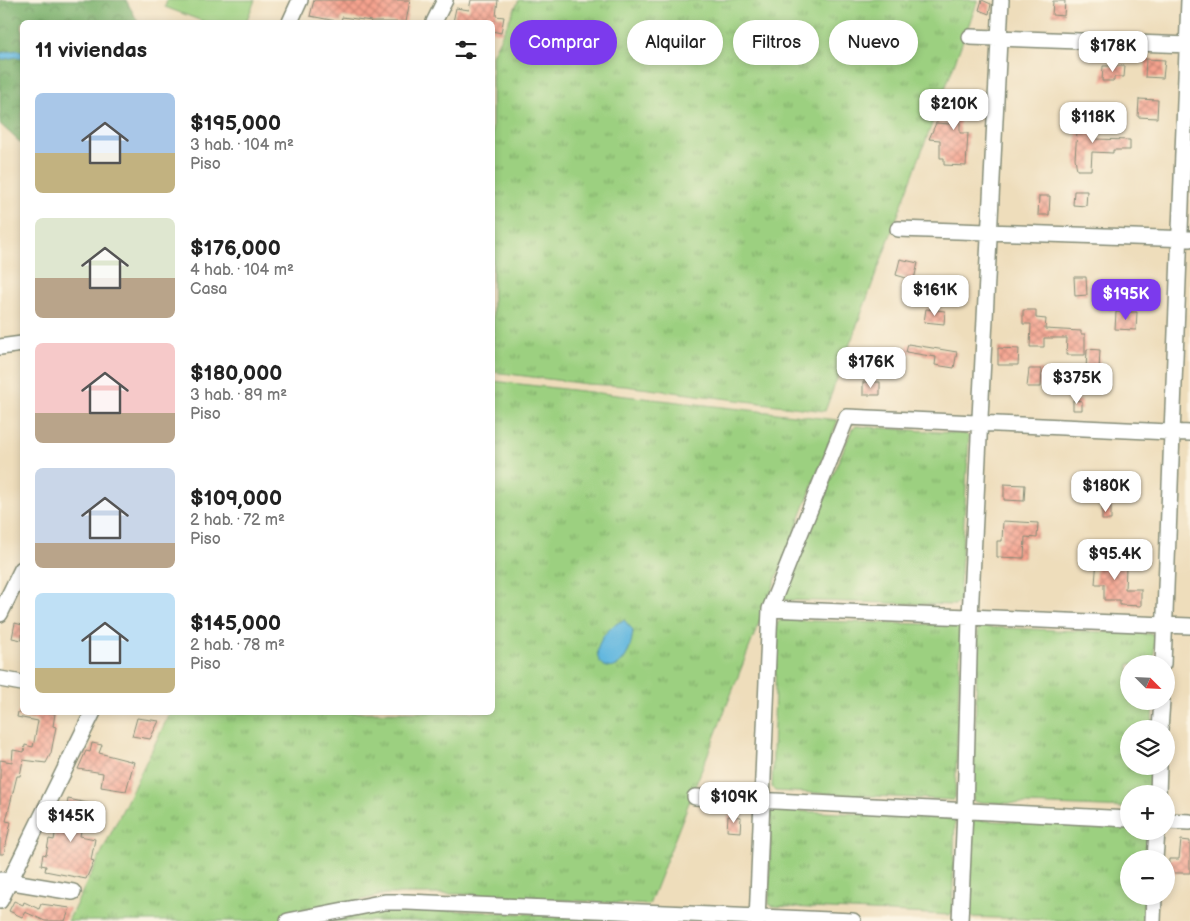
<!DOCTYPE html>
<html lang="es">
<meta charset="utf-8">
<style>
body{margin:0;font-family:"Balsamiq Sans",sans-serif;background:#f2f2f2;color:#222;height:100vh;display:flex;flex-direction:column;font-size:19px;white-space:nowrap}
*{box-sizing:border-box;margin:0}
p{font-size:16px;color:#767676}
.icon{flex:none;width:28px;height:28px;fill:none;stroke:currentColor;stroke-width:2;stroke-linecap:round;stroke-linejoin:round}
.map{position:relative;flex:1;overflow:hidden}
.drawer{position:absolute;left:20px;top:20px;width:475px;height:695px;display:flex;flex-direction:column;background:#fff;border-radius:8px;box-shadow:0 2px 8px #0003}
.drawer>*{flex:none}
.top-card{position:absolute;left:510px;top:20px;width:475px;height:45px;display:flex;gap:10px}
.needle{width:32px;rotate:114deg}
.controls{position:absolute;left:1120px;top:655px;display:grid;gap:10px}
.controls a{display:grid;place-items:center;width:55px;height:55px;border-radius:50%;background:#fff;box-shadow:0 2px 8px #0003;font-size:25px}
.price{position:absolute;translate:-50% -42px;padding:0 11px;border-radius:10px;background:#fff;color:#222;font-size:16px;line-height:32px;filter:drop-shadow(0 1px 2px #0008)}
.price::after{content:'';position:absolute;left:50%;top:30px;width:15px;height:11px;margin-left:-8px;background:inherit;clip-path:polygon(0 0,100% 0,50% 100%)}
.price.on{background:#7c3aed;color:#fff}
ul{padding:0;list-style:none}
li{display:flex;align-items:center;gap:15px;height:125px;padding:0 15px}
li span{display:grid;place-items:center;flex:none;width:140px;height:100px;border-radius:8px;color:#555}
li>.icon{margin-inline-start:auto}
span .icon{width:60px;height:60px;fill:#fffc;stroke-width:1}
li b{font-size:21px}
h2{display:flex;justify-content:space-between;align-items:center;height:60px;padding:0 15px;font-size:21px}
.chip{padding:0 18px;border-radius:22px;background:#fff;box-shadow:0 2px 8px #0003;font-size:18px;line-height:45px}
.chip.on{background:#7c3aed;color:#fff}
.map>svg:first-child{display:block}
</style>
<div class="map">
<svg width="1190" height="921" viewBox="0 0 1190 921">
<defs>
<pattern id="grass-tufts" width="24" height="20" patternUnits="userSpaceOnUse" patternTransform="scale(1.25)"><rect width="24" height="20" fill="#9cd080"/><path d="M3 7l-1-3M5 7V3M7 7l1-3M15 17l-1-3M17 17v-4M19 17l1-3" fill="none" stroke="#7faa6a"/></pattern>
<pattern id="forest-crowns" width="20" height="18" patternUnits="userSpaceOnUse" patternTransform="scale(1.25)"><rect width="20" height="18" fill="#7db26e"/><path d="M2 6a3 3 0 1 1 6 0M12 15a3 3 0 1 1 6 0" fill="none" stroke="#66925b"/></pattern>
<pattern id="building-cross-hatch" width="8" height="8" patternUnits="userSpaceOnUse" patternTransform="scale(1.25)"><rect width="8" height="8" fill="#f5a28e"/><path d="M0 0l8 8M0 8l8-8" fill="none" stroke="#c68575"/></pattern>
</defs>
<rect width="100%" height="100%" fill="#fcf5e5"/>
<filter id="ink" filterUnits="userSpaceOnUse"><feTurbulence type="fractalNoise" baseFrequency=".02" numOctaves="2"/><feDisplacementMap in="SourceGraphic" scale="10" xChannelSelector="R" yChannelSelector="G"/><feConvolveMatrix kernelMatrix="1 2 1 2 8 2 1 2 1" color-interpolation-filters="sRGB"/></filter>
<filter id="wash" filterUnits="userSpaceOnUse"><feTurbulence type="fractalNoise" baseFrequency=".0096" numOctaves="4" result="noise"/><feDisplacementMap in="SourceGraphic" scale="20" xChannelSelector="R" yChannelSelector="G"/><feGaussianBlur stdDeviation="1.12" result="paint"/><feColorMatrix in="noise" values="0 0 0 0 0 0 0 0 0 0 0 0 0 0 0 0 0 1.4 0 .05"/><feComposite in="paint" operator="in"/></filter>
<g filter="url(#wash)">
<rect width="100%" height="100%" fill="#edb"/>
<path fill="url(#grass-tufts)" stroke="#5e865a" d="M519,0H978L825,411L625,386L587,384L493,372L492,55Z
M493,381L838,420L649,905L458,894H386L278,921H68L170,713L492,712Z
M856,426L966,434L969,437L959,602L955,605L784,600L782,597L852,429Z
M781,620L959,625L961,628L955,798L953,800L775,791L772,788L777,623Z
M981,627L1153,634L1155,636L1154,664H1129V701H1153L1152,729H1129V766H1151L1150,794H1129V808L975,802L973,800L978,629Z
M773,810L953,818L955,820L952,913L949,915L772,906L769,904L771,812Z
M974,820L1129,827V831H1147L1146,859H1129V896H1144L1143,921H1078L972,917L968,913L971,824Z
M384,909H421L645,919L644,921H331Z"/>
<path fill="url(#forest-crowns)" stroke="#4e7851" d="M0,0H126L138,22H22V144L0,124Z"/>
<path fill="#9cd080" stroke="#5e865a" d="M167,0H255L246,22H205L165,7Z"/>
<path fill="#63b8df" stroke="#417a8a" d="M17,50L22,51V58L17,57L0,60V53Z
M624,620L633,630C628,690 579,668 605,634C610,628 616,623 624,620Z"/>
<g id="blocks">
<path fill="url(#building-cross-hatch)" d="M314,0H410L406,22H370L371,21L342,17L341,22L310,16Z
M471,0H498L496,16L504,17L501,33L492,31V22H453L456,8L469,10Z
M982,0L991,4L989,14L979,10Z
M1053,1H1065L1064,16L1052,15Z
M1146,59L1165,60L1163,78L1145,77Z
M1103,66H1125L1124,77H1114V81H1102Z
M947,93H971L970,115H960V133H968L966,166L944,165V158H940V140L929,139L936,123L950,124V107H947Z
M1139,99L1158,100L1157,118L1138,117Z
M1078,118H1095V139L1130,140V150H1113V153L1092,152L1091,170H1077L1075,158Z
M1074,191H1087L1086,206L1073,205Z
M1039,196H1050L1049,215H1038Z
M900,259L918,263L913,283L905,281L906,278L896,275Z
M1074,277H1086L1087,295L1075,296Z
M919,291L928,292L926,304L917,303Z
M1108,291L1121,292L1120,310H1108Z
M926,309L945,311L944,324L924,322Z
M1023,310H1036V318L1046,319L1045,329L1081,331V334H1085V355H1066L1067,338H1044V347H1030L1031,324H1023Z
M1116,312H1137L1136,330L1115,329Z
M908,344L957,352L954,368L935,365L936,357L906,352Z
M998,348L1019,349L1018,365H998Z
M1087,349L1100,350L1099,371L1086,370Z
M1029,369H1042L1041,387H1027Z
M863,382H880V395H863Z
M1073,400L1082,401V410H1073Z
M1004,484L1025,485L1024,501L1004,500Z
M1102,506H1111V520H1102Z
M1003,521L1038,523L1037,538L1025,537L1024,558L997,557V541H1002Z
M1098,547H1110V568H1126L1125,589H1141V606L1120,605V600H1104V584H1095Z
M15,623L22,625V640L12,638Z
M18,712H43L55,714L53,726L56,727L51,753L46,763L23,760L20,776H17L6,821L11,822L4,854H0V760L12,762L13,750L24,752L25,745L33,747L38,721L17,717Z
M137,718L159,721L150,739L132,736Z
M92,743L102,745L99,753L134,762L126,791L101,787L103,773L78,769L86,751L90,752Z
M68,799L98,805L95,818L84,816L80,836L95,839L91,860L94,861L86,879L45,871L46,866L41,865L43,854L46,855L49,839L54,840L58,817L65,818Z
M728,816L741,817L740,832L727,831Z
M1181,840L1190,841V873H1168L1169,859H1179Z
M14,901L23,905L24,902L39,909L41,904L70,908L65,921H45L25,912L22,917L9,911Z"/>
</g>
</g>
<g filter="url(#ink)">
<use href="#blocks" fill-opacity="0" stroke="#868d78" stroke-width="1"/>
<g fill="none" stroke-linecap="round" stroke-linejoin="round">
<defs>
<path id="minor" d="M290,22L300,0
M434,22L445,0
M970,37L1190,45
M898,229L1190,239
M0,347L22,344
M770,609L1190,626
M0,614L22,569
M1163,664L1189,0
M0,679L22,683
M1160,729L1162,701
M1158,794L1159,766
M695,797L1129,819
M1166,821L1190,822
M1155,859L1157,831
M1,880L73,892
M0,901L93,712
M288,921L385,902H407L853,921
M757,921L770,609L847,417L1190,433
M960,921L965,811L970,617L1001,0
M1153,921L1154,896"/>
</defs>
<use href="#minor" stroke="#868d78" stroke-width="18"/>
<use href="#minor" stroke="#fff" stroke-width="15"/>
</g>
</g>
</svg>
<div class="controls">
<a><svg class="needle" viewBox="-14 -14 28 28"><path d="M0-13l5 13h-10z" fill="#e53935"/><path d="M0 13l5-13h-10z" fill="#767676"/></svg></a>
<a><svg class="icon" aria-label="layers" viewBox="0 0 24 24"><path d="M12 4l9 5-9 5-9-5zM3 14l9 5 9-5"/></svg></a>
<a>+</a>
<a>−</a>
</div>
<b class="price" style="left:1113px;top:73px">$178K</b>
<b class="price" style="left:954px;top:131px">$210K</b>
<b class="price" style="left:1093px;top:144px">$118K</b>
<b class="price" style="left:935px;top:317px">$161K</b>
<b class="price on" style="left:1126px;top:321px">$195K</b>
<b class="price" style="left:871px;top:389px">$176K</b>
<b class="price" style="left:1077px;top:405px">$375K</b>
<b class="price" style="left:1106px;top:513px">$180K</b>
<b class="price" style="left:1115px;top:581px">$95.4K</b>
<b class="price" style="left:734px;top:824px">$109K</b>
<b class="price" style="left:71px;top:843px">$145K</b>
<div class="top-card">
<a class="chip on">Comprar</a>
<a class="chip">Alquilar</a>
<a class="chip">Filtros</a>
<a class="chip">Nuevo</a>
</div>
<section class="drawer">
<h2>11 viviendas<svg class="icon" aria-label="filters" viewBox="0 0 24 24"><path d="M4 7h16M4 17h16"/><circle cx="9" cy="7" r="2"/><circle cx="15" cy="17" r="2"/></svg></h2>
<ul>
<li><span style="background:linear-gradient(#a9c7e8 60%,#c2b280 0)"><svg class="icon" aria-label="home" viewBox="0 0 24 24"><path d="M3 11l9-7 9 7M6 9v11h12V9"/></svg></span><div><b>$195,000</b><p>3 hab. · 104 m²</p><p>Piso</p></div></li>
<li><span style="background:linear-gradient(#dfe7d0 60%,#b9a48a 0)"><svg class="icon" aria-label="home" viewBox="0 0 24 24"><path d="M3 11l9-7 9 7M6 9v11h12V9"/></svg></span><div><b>$176,000</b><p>4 hab. · 104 m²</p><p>Casa</p></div></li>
<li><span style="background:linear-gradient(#f6c9c9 70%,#b9a48a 0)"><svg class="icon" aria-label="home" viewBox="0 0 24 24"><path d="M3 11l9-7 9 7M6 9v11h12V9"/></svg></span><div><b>$180,000</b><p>3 hab. · 89 m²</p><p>Piso</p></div></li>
<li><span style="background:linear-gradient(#c9d6e8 75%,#b9a48a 0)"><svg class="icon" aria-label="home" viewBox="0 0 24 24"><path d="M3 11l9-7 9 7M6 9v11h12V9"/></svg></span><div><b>$109,000</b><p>2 hab. · 72 m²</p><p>Piso</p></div></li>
<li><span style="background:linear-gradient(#bfe0f5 75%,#c2b280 0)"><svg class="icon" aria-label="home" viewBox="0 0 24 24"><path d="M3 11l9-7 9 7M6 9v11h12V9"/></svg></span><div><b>$145,000</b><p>2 hab. · 78 m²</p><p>Piso</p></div></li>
</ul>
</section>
</div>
